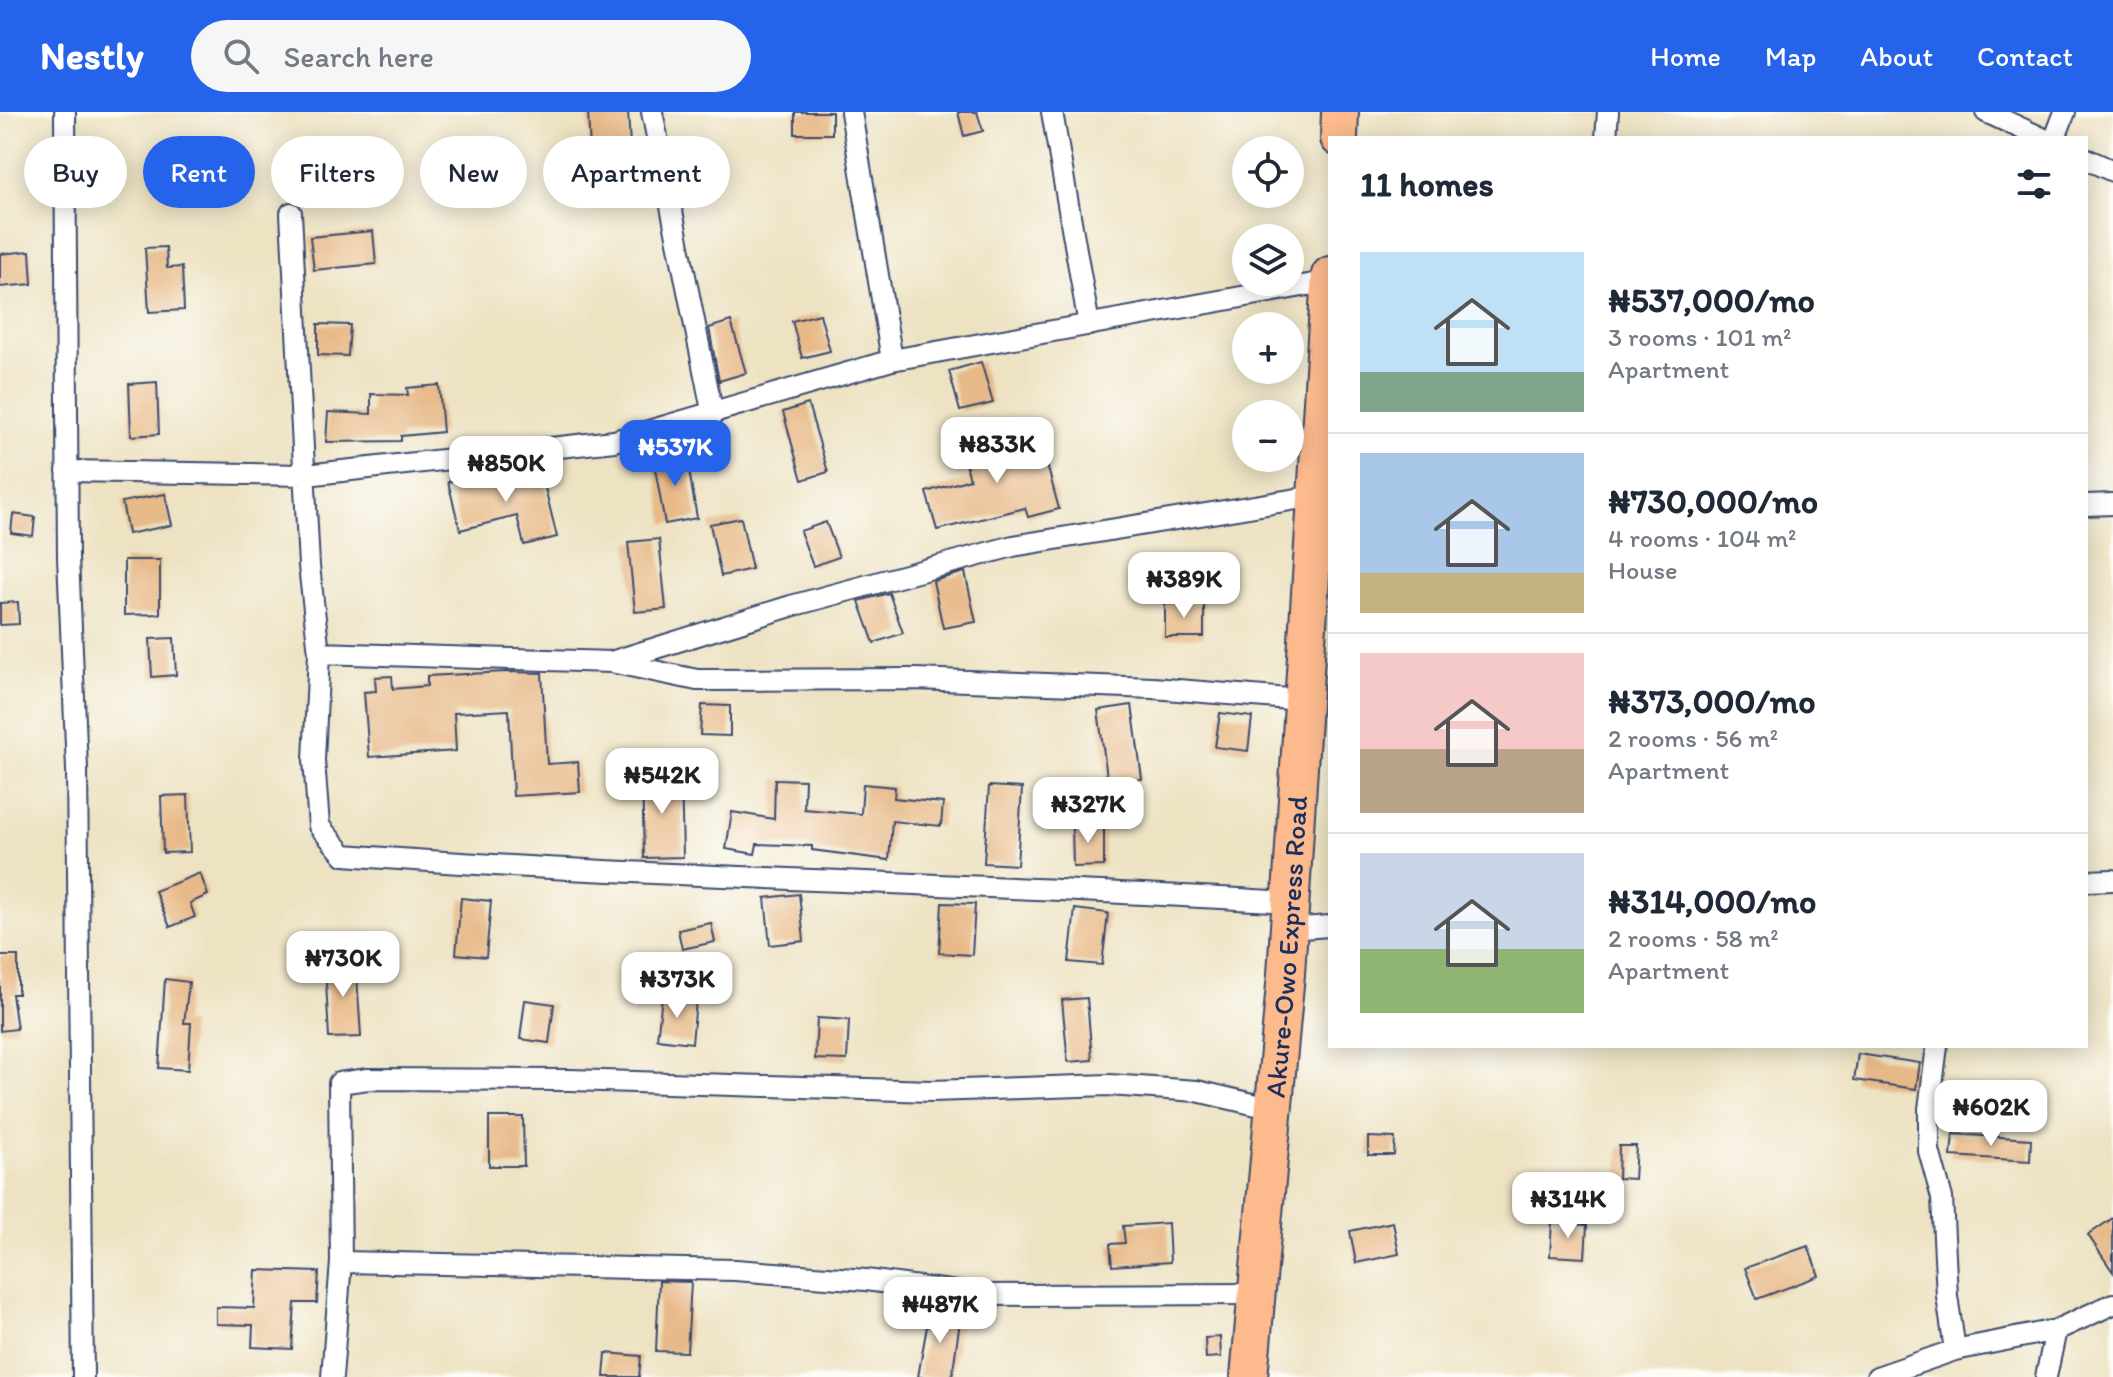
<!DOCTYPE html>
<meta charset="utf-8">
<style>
body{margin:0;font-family:Itim,sans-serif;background:#f6f6f7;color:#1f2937;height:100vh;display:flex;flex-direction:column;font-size:30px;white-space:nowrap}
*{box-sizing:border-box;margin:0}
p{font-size:26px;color:#747a83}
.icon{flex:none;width:44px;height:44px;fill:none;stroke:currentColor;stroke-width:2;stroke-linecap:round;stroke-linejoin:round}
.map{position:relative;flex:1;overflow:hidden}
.sheet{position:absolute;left:1328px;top:24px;width:760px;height:912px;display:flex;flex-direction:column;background:#fff;border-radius:0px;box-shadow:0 4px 20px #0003}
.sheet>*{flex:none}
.banner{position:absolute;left:24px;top:24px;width:760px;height:72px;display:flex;gap:16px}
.fabs{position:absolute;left:1232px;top:24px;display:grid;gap:16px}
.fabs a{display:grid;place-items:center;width:72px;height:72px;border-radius:50%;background:#fff;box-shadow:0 4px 20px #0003;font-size:40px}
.price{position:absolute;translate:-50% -68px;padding:0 18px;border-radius:16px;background:#fff;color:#222;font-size:26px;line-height:52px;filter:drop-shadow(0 2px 4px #0008)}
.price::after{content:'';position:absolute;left:50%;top:48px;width:24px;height:18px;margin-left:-12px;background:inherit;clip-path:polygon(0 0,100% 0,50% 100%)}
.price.current{background:#2563eb;color:#fff}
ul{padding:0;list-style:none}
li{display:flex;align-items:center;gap:24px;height:200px;padding:0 32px}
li+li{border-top:2px solid #e0e1e3}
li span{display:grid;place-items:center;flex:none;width:224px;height:160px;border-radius:0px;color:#555}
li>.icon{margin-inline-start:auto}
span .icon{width:96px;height:96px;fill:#fffc;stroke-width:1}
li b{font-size:34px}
h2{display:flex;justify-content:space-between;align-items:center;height:96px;padding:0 32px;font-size:34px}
.tag{padding:0 28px;border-radius:36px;background:#fff;box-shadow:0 4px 20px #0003;font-size:28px;line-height:72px}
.tag.current{background:#2563eb;color:#fff}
header{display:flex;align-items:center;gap:48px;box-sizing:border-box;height:112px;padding:0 40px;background:#2563eb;color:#fff}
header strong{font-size:38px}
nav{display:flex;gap:44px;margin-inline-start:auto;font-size:28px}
.search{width:560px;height:72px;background:#f6f6f7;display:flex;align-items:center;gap:20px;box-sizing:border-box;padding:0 28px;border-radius:44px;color:#747a83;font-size:30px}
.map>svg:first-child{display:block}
</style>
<header>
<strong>Nestly</strong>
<div class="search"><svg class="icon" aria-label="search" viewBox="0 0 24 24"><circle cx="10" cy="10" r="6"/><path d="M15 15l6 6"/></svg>Search here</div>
<nav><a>Home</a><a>Map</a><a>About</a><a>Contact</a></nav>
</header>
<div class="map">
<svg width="2113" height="1265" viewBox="0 0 2113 1265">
<rect width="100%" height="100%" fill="#fdfcf7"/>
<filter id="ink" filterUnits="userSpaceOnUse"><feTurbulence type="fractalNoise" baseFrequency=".0125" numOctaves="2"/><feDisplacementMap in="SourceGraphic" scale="16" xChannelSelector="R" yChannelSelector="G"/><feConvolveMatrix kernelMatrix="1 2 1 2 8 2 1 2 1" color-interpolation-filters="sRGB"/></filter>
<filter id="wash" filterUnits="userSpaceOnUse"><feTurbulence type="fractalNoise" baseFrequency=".006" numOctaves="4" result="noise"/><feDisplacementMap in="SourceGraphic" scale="32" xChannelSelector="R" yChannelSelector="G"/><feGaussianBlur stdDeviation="1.8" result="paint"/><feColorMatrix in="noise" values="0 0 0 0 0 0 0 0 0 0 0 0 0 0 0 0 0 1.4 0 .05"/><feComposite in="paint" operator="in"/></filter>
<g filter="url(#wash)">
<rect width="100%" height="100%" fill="#ede2c2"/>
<g id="blocks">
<path fill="#e8ba89" d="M588,0H628L630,34H633L637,61L566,69L563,42L590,39Z
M795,0H832V22H795Z
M958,0H977L983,19L964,24Z
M373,119L376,152L314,158L310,125Z
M166,135L167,156L182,155L184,198L149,200L145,136Z
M30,139L32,172L0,175V142Z
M820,202L830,239L802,246L792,209Z
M731,209L746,261L719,269L709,216Z
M318,212L350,213L348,244L318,243Z
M981,250L993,291L960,299L949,259Z
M157,270L159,322L131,324L129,272Z
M439,273L443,320L401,324V329L326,330L328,300L371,302V282L408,283L407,276Z
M808,292L828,360L802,368L783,300Z
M1039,323L1059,397L1028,405L1025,396L937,418L926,380L970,367L962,339Z
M686,340L697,406L665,412L653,345Z
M540,355L557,425L524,433L517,404L460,418L448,370L467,365L470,373Z
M165,382L172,413L128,422L122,390Z
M13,402L35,405L33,424L11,421Z
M741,406L752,457L721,464L710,412Z
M826,410L839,445L813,454L800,419Z
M659,427L666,497L635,500L628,430Z
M124,448H160V502L124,503Z
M965,460L976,510L943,516L933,469Z
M889,481L903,521L874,531L859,489Z
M18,490L19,512L0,513V491Z
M1165,492H1204V525H1165Z
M174,526L176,563L152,565L150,527Z
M506,560L542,561L547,652L578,650L580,680L513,684L509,598L454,601L456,639L369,645L364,580L376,579L375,565L392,564L393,577L427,574V564Z
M702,593L730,594V624L700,623Z
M1132,593L1142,667L1108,672L1098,598Z
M1220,601L1252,605L1248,639L1215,635Z
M642,663H681L683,745L644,746Z
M775,667L805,668L804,697L861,702L863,672L895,675L894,686L943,691L941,714L892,709L889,748L812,738V734L757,732L755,742L726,737L732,700L774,707Z
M989,674L1022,676L1017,753L984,751Z
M188,683L190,740L163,741L161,684Z
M1104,712V754L1073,755L1072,713Z
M200,761L208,783L190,791L195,805L170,815L155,779Z
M799,782L804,829L770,833L765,786Z
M461,786L491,789L486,845L456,842Z
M942,791L975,792L972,843L939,841Z
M1075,797L1108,801L1102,853L1069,850Z
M711,811L715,830L682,837L678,818Z
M0,844H18V882H12L17,917L0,919Z
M356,848L361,925L329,926L325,850Z
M165,867L189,870L184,911H191L188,958L159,956Z
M662,885L696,889L692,931L657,927Z
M1087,886L1092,948L1068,950L1062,888Z
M525,888L554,892L549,931L520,927Z
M817,906L849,908L847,948L815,947Z
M1858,942L1920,951L1916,977L1854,968Z
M489,1005H523L524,1054H489Z
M1953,1022L2031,1027L2030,1049L1951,1044Z
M1368,1025L1395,1026L1394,1043H1368Z
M1619,1034H1636L1634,1067L1618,1066Z
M2113,1106V1160L2088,1123Z
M1393,1110L1399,1142L1356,1151L1350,1119Z
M1552,1110L1587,1113L1585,1146L1550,1144Z
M1168,1111L1170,1150L1112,1154L1110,1132L1125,1131L1123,1114Z
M1808,1134L1819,1164L1757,1187L1745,1156Z
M256,1158L319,1160L317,1191H295L292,1237L252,1235L253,1213L216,1212V1195L254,1196Z
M659,1169L691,1170L687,1240L656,1239Z
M930,1197L961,1202L952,1265H918Z
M1220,1225L1221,1245L1206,1246L1205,1226Z
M606,1241L641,1244L639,1265H604Z"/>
</g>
</g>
<g filter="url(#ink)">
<use href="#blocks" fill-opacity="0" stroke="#3a4a6d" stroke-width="2"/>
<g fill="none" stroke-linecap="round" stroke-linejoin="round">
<defs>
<path id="street" d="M65,0L68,445L77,657L83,1265
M652,0L713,303
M851,0L892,248
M1052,0L1089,213
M1986,0L2042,26
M1606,26L1608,0
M2055,26L2065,0
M2086,47L2113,59
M291,101L309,454L319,541L314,648L319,714L344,743C659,767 974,770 1288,790
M67,359L306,363L614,329L892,248L1330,169
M2086,393L2113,392
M319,541L611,550L697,568L915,567L1153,576L1302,588
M614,549L791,494L1013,434L1315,384
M2086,769L2113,768
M1287,817L1330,814
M1937,934L1929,997V1039L1942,1086L1947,1184L1955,1238
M341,1150L735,1158L866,1168L980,1183L1257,1182
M332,1265L341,1150L339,971L368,967L570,968L932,979L1109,973L1197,979L1274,997
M1877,1265L1955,1238L2056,1218L2113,1192
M2046,1265L2056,1218"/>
<g id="highway">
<path d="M1339,26L1340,0"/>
<path id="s1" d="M1249,1265L1286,862L1330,163"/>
</g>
</defs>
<use href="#street" stroke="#3a4a6d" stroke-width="24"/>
<use href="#highway" stroke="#3a4a6d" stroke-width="40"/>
<use href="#street" stroke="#fff" stroke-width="20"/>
<use href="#highway" stroke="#fcba8d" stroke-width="36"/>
</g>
</g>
<g text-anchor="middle" stroke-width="6" stroke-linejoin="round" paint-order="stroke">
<g font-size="28" fill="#1b2f5e" stroke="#fdfcf7">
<text dy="10" stroke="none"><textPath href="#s1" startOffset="432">Akure-Owo Express Road</textPath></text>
</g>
</g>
</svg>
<div class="fabs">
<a><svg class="icon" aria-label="locate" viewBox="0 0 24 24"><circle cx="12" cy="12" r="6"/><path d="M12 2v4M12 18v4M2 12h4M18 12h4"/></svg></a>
<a><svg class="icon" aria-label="layers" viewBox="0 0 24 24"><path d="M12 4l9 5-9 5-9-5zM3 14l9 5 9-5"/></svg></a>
<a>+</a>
<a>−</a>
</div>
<b class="price" style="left:997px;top:373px">₦833K</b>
<b class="price current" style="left:675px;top:376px">₦537K</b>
<b class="price" style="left:506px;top:392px">₦850K</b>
<b class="price" style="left:1184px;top:508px">₦389K</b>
<b class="price" style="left:662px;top:704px">₦542K</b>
<b class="price" style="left:1088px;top:733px">₦327K</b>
<b class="price" style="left:343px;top:887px">₦730K</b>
<b class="price" style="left:677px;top:908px">₦373K</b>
<b class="price" style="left:1991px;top:1036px">₦602K</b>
<b class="price" style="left:1568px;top:1128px">₦314K</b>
<b class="price" style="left:940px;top:1233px">₦487K</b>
<div class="banner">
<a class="tag">Buy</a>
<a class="tag current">Rent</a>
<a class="tag">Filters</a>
<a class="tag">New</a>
<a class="tag">Apartment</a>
</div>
<section class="sheet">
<h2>11 homes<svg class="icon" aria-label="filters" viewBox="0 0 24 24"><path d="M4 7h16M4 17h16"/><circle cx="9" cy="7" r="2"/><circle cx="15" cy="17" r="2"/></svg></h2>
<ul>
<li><span style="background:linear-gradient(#bfe0f5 75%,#7fa58c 0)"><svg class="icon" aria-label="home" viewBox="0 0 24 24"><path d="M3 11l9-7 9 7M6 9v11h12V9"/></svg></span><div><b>₦537,000/mo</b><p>3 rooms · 101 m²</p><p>Apartment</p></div></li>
<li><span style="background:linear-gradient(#a9c7e8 75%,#c2b280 0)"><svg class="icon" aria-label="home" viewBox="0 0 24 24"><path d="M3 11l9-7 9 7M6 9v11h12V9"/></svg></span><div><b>₦730,000/mo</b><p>4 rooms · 104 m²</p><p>House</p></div></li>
<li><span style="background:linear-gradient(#f6c9c9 60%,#b9a48a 0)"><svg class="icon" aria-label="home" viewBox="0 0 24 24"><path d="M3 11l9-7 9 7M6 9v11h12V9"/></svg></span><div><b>₦373,000/mo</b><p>2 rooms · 56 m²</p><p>Apartment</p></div></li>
<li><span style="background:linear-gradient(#c9d6e8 60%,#8fb573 0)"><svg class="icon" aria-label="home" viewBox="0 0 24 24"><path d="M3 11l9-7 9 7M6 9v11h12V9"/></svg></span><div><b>₦314,000/mo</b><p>2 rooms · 58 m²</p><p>Apartment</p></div></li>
</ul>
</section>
</div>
